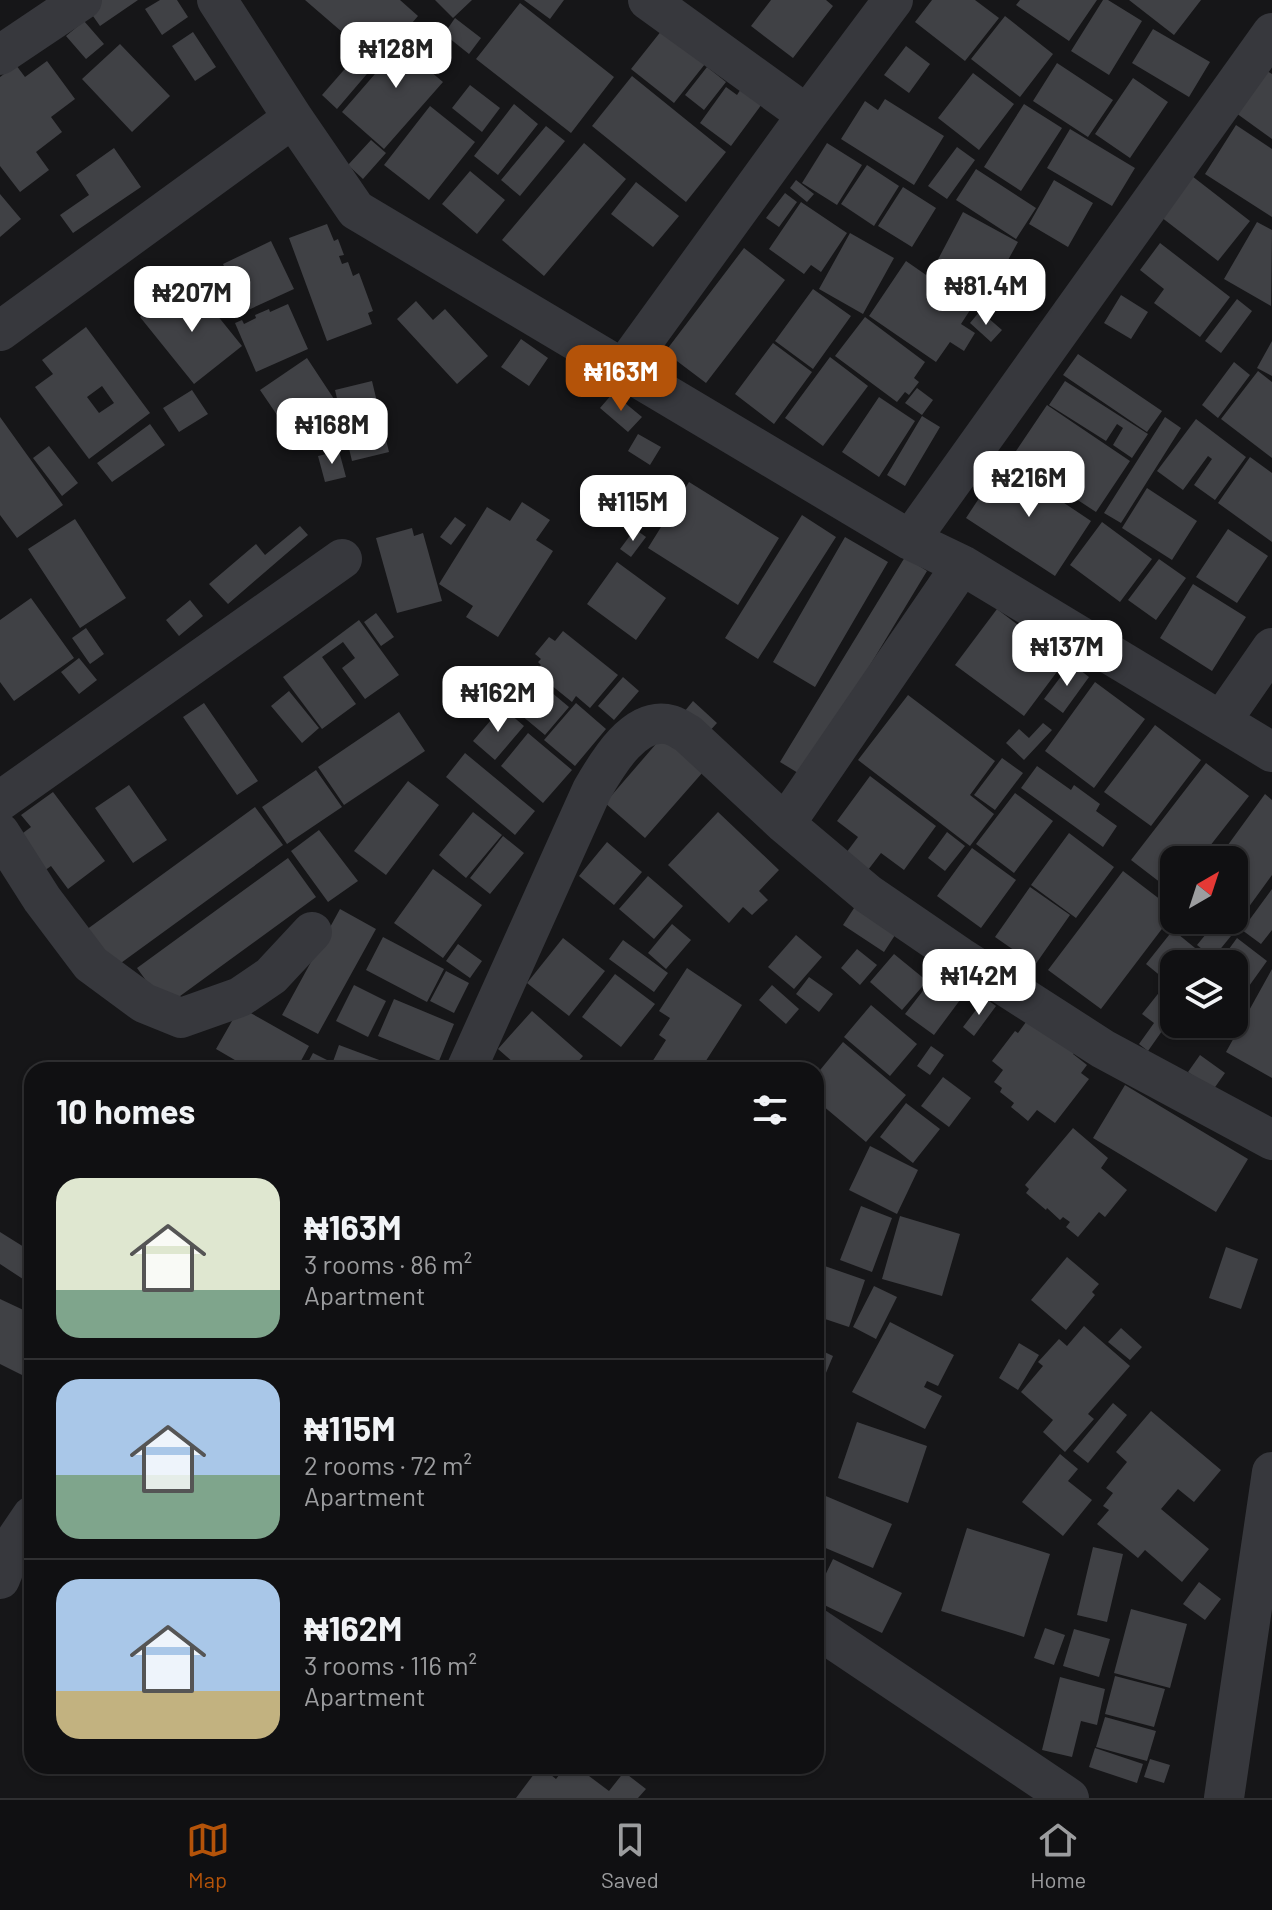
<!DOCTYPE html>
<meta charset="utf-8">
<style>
body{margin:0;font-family:Barlow,sans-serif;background:#1e1e20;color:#f1f3f6;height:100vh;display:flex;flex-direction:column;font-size:30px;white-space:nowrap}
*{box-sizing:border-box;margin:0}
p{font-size:26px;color:#9c9d9f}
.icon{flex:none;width:44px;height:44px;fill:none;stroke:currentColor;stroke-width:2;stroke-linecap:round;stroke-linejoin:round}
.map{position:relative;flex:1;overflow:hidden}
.details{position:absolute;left:24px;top:1062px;width:800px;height:712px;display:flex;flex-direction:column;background:#101012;border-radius:24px;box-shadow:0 2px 6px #0004,0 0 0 2px #303032}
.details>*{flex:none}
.needle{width:52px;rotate:39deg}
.tools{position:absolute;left:1160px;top:846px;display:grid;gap:16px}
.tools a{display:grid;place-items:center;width:88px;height:88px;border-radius:16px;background:#101012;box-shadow:0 2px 6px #0004,0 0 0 2px #303032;font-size:40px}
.price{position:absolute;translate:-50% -68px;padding:0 18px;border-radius:16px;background:#fff;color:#222;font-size:26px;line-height:52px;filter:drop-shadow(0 2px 4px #0008)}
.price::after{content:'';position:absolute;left:50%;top:48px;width:24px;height:18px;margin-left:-12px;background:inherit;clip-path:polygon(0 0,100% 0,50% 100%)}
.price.selected{background:#b45309;color:#fff}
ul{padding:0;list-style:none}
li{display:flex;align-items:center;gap:24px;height:200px;padding:0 32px}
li+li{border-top:2px solid #303032}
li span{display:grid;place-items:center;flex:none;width:224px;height:160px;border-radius:24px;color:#555}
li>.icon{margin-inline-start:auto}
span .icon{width:96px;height:96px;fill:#fffc;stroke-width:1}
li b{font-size:34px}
h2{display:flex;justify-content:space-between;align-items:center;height:96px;padding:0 32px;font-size:34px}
.tab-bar{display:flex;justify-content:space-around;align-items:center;height:112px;border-top:2px solid #303032;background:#101012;font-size:22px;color:#9c9d9f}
.tab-bar a{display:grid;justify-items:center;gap:4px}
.tab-bar .selected{color:#b45309}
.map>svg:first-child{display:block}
</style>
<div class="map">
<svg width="1272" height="1798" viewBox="0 0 1272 1798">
<rect width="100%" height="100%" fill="#161618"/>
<path fill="#404145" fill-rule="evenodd" d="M101,0H138L100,26L88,9Z
M160,0H177L188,17L162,35L145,9Z
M305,0H400L418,16L378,63Z
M435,0H472L453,18Z
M524,0H564L550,19Z
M771,0H826L833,6L793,58L751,26Z
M932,0H975L999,18L965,61L915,22Z
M1020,0H1097L1069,41L1016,5Z
M1103,0H1108L1142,21L1109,75L1071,51Z
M1129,0H1201L1174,35Z
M520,3L614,77L571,133L476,59Z
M1005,16L1053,54L1020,97L971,59Z
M455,18L481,38L469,54L444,34Z
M84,21L104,44L86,59L66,36Z
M420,22L438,37L418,61L443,82L384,149L342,112Z
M1153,29L1210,62L1189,97L1132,63Z
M662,30L705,64L674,103L631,69Z
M193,32L216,67L195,81L172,46Z
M120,44L170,96L132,132L82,79Z
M906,46L930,64L909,93L884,75Z
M357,55L372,68L337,109L322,95Z
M47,61L75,99L51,117L62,132L36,152L49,170L20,192L0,166V77L16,65L25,77Z
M1057,63L1113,100L1088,137L1033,101Z
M707,67L726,82L704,110L685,95Z
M1267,71L1272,74V139L1236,113Z
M973,73L1014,104L979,150L938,118Z
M632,76L726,152L686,202L592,126Z
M1133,78L1168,102L1130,158L1095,134Z
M744,84L765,100L731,146L700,123L726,87L737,95Z
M470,85L500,108L482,132L452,108Z
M885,99L944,136L914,185L841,139L865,101L878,110Z
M514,104L538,124L498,175L474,156Z
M1024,104L1062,128L1021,191L984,167Z
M430,106L475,142L429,200L384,165Z
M1236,125L1272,149V217L1205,174Z
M546,126L565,141L520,196L501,180Z
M1070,129L1135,168L1112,206L1047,168Z
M371,140L386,153L363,179L348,165Z
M584,143L626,179L544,276L502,240Z
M827,143L862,165L837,205L802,183Z
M957,147L975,160L947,199L928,186Z
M114,148L141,187L73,233L60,215L89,195L76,175Z
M867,165L899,186L874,226L841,204Z
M976,169L1036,208L1016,239L956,200Z
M470,171L505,200L477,234L442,204Z
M1192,176L1250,221L1218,261L1161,217Z
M796,180L814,194L807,202L790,188Z
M1054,180L1093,203L1068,247L1029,224Z
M636,182L679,216L653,247L611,214Z
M903,187L936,208L912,247L878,226Z
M785,193L797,202L779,227L766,218Z
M0,194L21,219L0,237Z
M801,202L847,233L821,272L811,265L804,274L769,249Z
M963,212L1018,242L987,298L933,269Z
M1257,222L1272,230L1271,306L1224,279Z
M327,224L334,241L338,239L344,255L339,256L342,264L348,262L353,276L359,273L373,311L368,313L372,324L327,341L289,238Z
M850,233L894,258L863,314L819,289Z
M271,241L294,289L246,311L223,264Z
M1160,243L1230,297L1200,337L1154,303L1164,289L1140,270Z
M744,248L785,280L706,383L665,352Z
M906,261L972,307L961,324L975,333L964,351L950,342L936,362L869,316Z
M196,289L242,346L194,384L140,317L168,295L176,305Z
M813,289L851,316L813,369L775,341Z
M226,292L239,308L226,318L213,302Z
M1121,295L1148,312L1131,339L1104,323Z
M1237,299L1252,311L1221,353L1205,341Z
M416,301L433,320L445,309L488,356L457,384L397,319Z
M288,304L308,349L256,372L235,323L242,320L244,324L256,318L255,315L269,309L270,312Z
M980,311L1002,330L991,342L970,323Z
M865,317L925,362L914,378L919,382L909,395L905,392L897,402L835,356Z
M86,327L150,413L89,459L35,387L53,374L42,360ZM102,386L114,403L99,413L87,397Z
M521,339L548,358L529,386L501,367Z
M1272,341V376L1257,368Z
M773,343L812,372L774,424L735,394Z
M1078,354L1162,411L1147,432L1063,375Z
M830,357L868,386L823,446L785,418Z
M307,358L336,402L290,434L260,390Z
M1234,362L1250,375L1218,418L1202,405Z
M1258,371L1272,382V458L1221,419Z
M372,381L389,452L352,461L335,390Z
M1065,381L1148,434L1132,458L1113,445L1123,428L1117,424L1106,441L1049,405Z
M917,388L933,400L922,415L905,403Z
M192,390L208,414L179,432L163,408Z
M613,393L642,417L628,432L600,408Z
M879,397L915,421L879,477L842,452Z
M1047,405L1130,461L1096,512L1012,457Z
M922,416L940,427L905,486L887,475Z
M0,417L63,505L17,538L0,515Z
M1165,417L1181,428L1121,523L1104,513Z
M1196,419L1246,457L1215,500L1194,485L1212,459L1208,456L1183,490L1157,471Z
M150,424L165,445L112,482L97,463Z
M638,434L661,447L650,465L628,451Z
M49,446L78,483L62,496L33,458Z
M339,451L346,477L325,482L318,456Z
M1250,457L1272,473V542L1218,503Z
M1003,462L1091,521L1055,576L966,518Z
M689,482L779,538L738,605L648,548Z
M1147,488L1197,521L1172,560L1122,528Z
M522,502L550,520L536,540L553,551L498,637L466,617L473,606L439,584L487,507L510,521Z
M802,515L836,537L758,659L725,638Z
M455,517L466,525L451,545L440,537Z
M75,519L126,598L80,628L28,549Z
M1102,522L1152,559L1120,602L1070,565Z
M300,526L308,535L228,604L209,584L256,544L265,555Z
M412,528L414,536L423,533L442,601L397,613L376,538Z
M635,529L646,537L631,557L620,549Z
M1228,529L1268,556L1237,603L1196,577Z
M845,537L888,562L815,687L773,662Z
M905,557L927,571L803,776L780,762Z
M1159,559L1186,578L1156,620L1128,600Z
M617,562L666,598L636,640L587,604Z
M1193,584L1246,617L1212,671L1160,638Z
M31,598L74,658L14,701L0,682V620Z
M190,600L203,616L179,636L166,620Z
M997,609L1031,635L1025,644L1059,669L1024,716L955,665Z
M376,613L394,637L381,646L364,622Z
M359,620L399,675L365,699L342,668L355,658L343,642L322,657L356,704L322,729L283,677Z
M86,628L104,654L90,664L72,638Z
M563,631L618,675L590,708L576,696L572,702L535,672L541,665L538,662L541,659L535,654L549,637L555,641Z
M79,658L97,680L79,694L61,672Z
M1071,663L1089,677L1063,713L1044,699Z
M533,677L569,707L545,735L509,705Z
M623,677L639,691L614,720L598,706Z
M1095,682L1145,719L1094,788L1045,751Z
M289,691L319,728L302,743L271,706Z
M908,695L995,761L970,795L994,814L970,846L858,760Z
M693,701L717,723L707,734L684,712Z
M204,703L258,781L237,795L183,717Z
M576,703L606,729L575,766L544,740Z
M502,707L524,726L495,760L473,741Z
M399,712L425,751L344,805L318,767Z
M1043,723L1052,730L1024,760L1006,743L1019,729L1029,738Z
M1155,725L1201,760L1151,826L1104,792Z
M528,733L572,770L543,803L501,766Z
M662,737L703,772L645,838L605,803Z
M465,753L535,811L515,835L446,777Z
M1002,758L1023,773L995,810L974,795Z
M1206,763L1249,796L1199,860H1174V893L1131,860Z
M1037,766L1071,790L1074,785L1100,804L1096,811L1117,826L1103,847L1021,788Z
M316,770L342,807L287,844L262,807Z
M870,776L936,826L904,870L881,853L868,870L846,853L858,837L837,821Z
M408,781L439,805L386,875L354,851Z
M129,785L167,840L133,863L95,808Z
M53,792L105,861L68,889L51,866L37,876L11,842L31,827L21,815Z
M1015,793L1053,821L1014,873L976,844Z
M1265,794L1272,800V875L1235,926L1227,920H1234V860H1217Z
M255,807L283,845L114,968L86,930Z
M473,812L502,835L466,878L439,855Z
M718,812L779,870L759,891L768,900L752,915L743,907L729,923L668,865Z
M319,830L358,881L328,902L291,851Z
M947,832L965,846L945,871L928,858Z
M1069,833L1114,867L1076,918L1031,885Z
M503,836L524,853L490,894L470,878Z
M607,842L642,872L614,905L579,876Z
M972,848L1016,880L981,928L937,896Z
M288,858L316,897L165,1007L137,968Z
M433,869L482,905L443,958L394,923Z
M1123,871L1174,910V913L1101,1009L1048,970Z
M648,876L683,906L654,939L619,909Z
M1030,887L1070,915L1035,965L995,937Z
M1272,889V930L1261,944L1242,930Z
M858,902L899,929L884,952L843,925Z
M340,909L376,929L318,1034L282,1015Z
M1215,923L1231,936L1213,958L1197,945Z
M672,924L691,940L666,969L648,953Z
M1173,930L1211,961L1208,964H1174V987L1146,964Z
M796,935L822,957L794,989L768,967Z
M383,937L444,969L427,1002L366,970Z
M563,938L605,971L569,1016L527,983Z
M1237,938L1267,961L1234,1007V964H1218Z
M623,940L668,973L654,992L609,959Z
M458,944L482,961L470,978L446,961Z
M857,949L877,965L860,985L841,968Z
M894,954L927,981L902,1010L870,982Z
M687,968L742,1005L700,1070H663L652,1062L666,1040L659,1035L670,1018L659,1011Z
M1272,969V1078L1226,1052Z
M446,971L469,983L454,1013L430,1001Z
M615,974L655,1004L621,1047L582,1017Z
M809,977L833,994L819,1012L796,994Z
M932,979L960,1000L934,1035L905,1014Z
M354,985L386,1001L368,1037L336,1021Z
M772,985L799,1009L786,1024L759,1000Z
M1165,985L1174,992V1014L1148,1051L1139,1044L1154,1023L1142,1014Z
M985,998L996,1006L974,1036L963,1027Z
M394,999L454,1024L439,1061L378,1036Z
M871,1005L917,1044L890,1076L844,1037Z
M240,1007L309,1046L296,1070H252L216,1049Z
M532,1011L583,1056L571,1070H522L498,1049Z
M1026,1022L1076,1050L1073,1054L1087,1065L1081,1073L1089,1079L1055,1123L1037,1110L1028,1121L1011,1107L1014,1103L1000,1092L1002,1088L994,1082L1003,1070L992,1061L1015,1031L1018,1033Z
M843,1042L906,1095L866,1142L816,1100V1075Z
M339,1045L406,1070H330Z
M931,1046L944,1055L930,1075L917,1066Z
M313,1053L329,1061L324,1070H304Z
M1200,1055L1225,1073L1213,1090L1188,1072Z
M943,1077L971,1098L949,1127L921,1106Z
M1125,1085L1248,1159L1216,1212L1093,1138Z
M906,1103L940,1129L913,1163L880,1137Z
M1073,1128L1108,1158L1101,1168L1127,1190L1105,1217L1099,1212L1078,1237L1066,1227L1070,1222L1063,1217L1060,1220L1047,1208L1046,1210L1026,1193L1029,1189L1025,1185Z
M870,1146L918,1170L897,1214L849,1190Z
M861,1206L892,1218L872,1272L840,1260Z
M900,1216L960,1234L942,1296L882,1279Z
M0,1232L32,1252V1285L0,1264Z
M1226,1247L1258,1259L1241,1309L1209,1298Z
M1067,1257L1099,1284L1092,1292L1095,1295L1066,1330L1031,1300Z
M816,1263L865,1280L849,1327L816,1316Z
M874,1286L897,1297L876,1339L853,1327Z
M0,1299L32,1314V1380L0,1364Z
M890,1322L954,1355L938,1386L927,1381L924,1387L942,1396L925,1429L852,1392Z
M1084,1326L1130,1366L1088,1414L1094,1419L1065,1452L1043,1432L1053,1420L1021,1392L1043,1366L1038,1362L1059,1339L1067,1346Z
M1121,1328L1142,1347L1130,1360L1108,1342Z
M1019,1343L1039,1355L1018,1390L999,1378Z
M816,1348L833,1356L816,1397Z
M1113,1403L1127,1415L1088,1463L1073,1451Z
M1151,1411L1221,1470L1194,1502L1178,1489L1161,1509L1209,1549L1182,1582L1145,1550L1138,1558L1097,1524L1109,1510L1103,1506L1113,1493L1106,1488L1127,1462L1116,1452Z
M857,1422L927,1446L908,1503L838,1478Z
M1060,1454L1078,1469L1068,1481L1092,1500L1063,1536L1022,1502Z
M821,1494L892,1524L873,1568L816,1544V1505Z
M967,1528L1050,1554L1024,1637L941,1611Z
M1093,1547L1123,1554L1107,1622L1077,1615Z
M833,1559L902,1593L882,1633L816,1601V1594Z
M1199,1582L1221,1599L1205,1620L1183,1604Z
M1131,1609L1187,1624L1170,1688L1114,1673Z
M1045,1628L1065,1635L1054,1665L1034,1658Z
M1074,1629L1110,1639L1099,1677L1063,1666Z
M1115,1676L1165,1689L1154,1727L1105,1714Z
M1060,1677L1105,1689L1097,1725L1081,1721L1072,1757L1042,1750Z
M1105,1717L1156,1731L1147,1761L1096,1747Z
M1095,1748L1143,1764L1137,1783L1089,1767Z
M1150,1759L1170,1765L1164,1783L1144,1777Z
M540,1766L556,1779L566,1766H596L589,1776L609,1791L624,1772L646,1789L638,1798H516Z"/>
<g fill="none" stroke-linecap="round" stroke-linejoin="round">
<path stroke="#37383d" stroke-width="40" d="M217,0L293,118L356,210L910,540L962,565L1272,752
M648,0L807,115
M0,55L82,0
M0,331L293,118
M623,369L807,115L893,0
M910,540L1272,33
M1222,720L1272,648
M0,801L342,559
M785,824L962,565
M0,833L42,899L91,964L144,1003L181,1018L240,997L271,976L312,932
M466,1070L592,790C607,764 635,715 671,725C677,727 683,731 688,734L785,824L868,894L960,957L1103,1049L1272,1140
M0,1579L15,1541L32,1516
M816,1628L1069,1798
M1224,1798L1272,1472"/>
</g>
</svg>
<div class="tools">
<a><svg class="needle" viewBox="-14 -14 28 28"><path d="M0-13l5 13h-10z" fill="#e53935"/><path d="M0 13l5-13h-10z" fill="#9c9d9f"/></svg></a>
<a><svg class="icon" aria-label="layers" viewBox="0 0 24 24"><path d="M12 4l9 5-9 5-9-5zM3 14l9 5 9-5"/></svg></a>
</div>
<b class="price" style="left:396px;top:90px">₦128M</b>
<b class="price" style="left:986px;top:327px">₦81.4M</b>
<b class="price" style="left:192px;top:334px">₦207M</b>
<b class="price selected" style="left:621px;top:413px">₦163M</b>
<b class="price" style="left:332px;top:466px">₦168M</b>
<b class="price" style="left:1029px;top:519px">₦216M</b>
<b class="price" style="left:633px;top:543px">₦115M</b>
<b class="price" style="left:1067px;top:688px">₦137M</b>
<b class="price" style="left:498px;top:734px">₦162M</b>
<b class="price" style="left:979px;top:1017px">₦142M</b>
<section class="details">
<h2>10 homes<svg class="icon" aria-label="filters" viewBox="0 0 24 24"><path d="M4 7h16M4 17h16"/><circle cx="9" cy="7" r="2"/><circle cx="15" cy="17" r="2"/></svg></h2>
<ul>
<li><span style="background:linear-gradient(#dfe7d0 70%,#7fa58c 0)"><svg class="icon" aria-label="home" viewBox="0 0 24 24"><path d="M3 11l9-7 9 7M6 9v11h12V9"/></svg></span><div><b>₦163M</b><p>3 rooms · 86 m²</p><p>Apartment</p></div></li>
<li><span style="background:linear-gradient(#a9c7e8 60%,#7fa58c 0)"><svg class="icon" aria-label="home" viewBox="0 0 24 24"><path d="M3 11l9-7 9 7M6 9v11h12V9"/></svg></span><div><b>₦115M</b><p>2 rooms · 72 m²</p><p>Apartment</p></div></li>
<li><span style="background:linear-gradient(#a9c7e8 70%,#c2b280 0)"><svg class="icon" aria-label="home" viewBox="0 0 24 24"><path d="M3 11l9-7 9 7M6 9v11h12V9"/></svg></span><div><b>₦162M</b><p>3 rooms · 116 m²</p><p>Apartment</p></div></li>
</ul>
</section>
</div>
<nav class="tab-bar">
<a class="selected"><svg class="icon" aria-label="map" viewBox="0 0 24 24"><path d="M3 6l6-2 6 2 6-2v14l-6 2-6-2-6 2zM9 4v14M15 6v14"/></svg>Map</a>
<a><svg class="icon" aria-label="saved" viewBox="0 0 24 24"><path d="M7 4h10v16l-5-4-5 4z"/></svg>Saved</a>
<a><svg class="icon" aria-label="home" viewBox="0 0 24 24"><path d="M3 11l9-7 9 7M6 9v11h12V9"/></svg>Home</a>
</nav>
